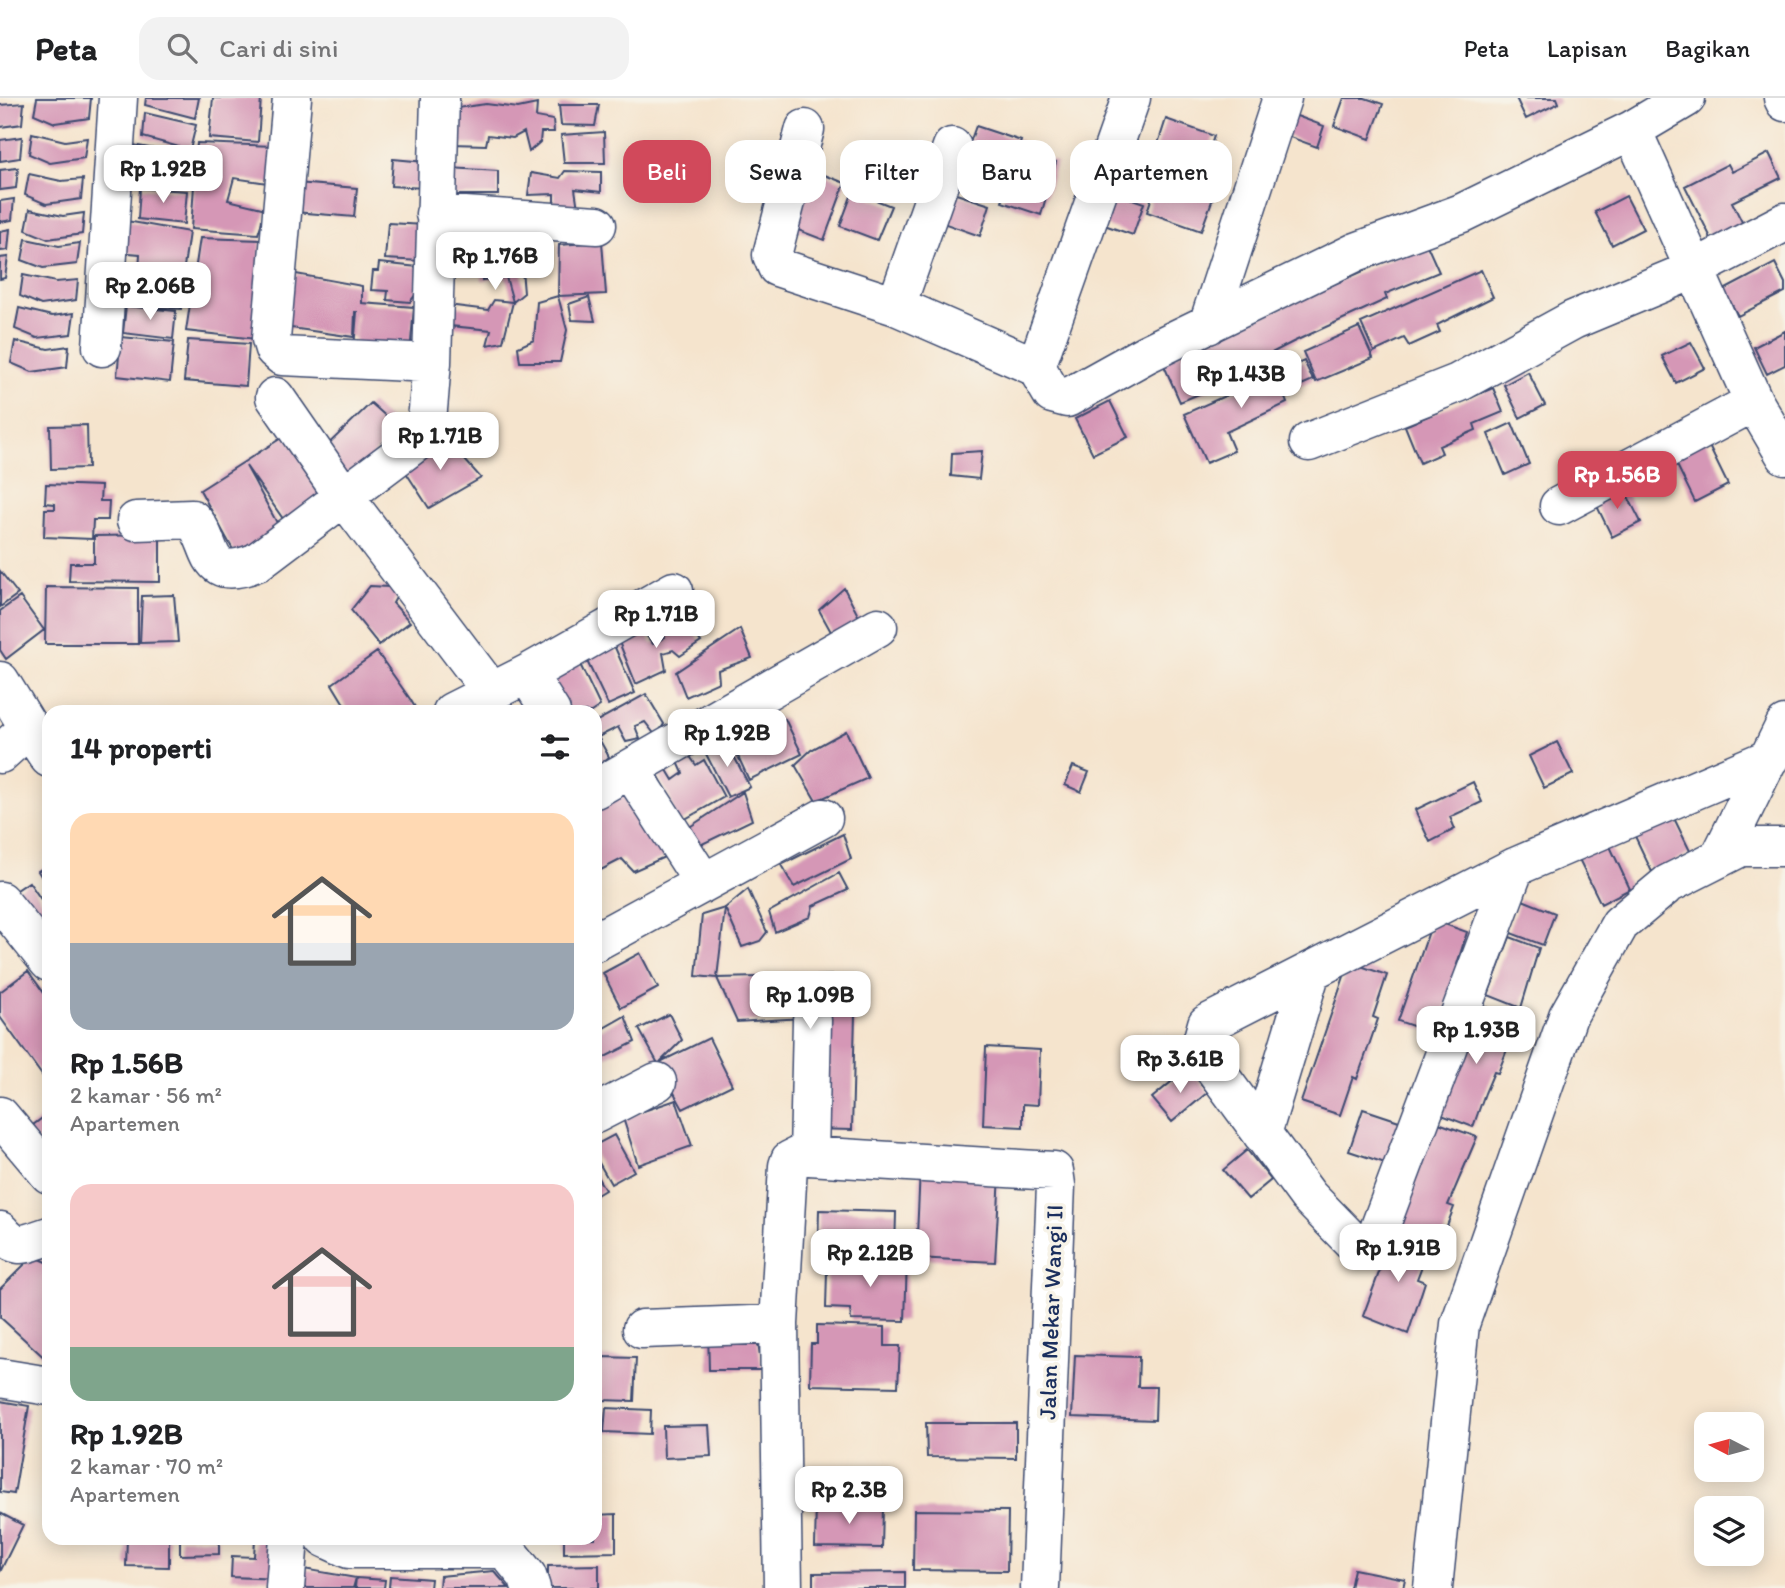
<!DOCTYPE html>
<html lang="id">
<meta charset="utf-8">
<style>
body{margin:0;font-family:Itim,sans-serif;background:#f2f2f2;color:#202124;height:100vh;display:flex;flex-direction:column;font-size:26px;white-space:nowrap}
*{box-sizing:border-box;margin:0}
p{font-size:23px;color:#757577}
.icon{flex:none;width:38px;height:38px;fill:none;stroke:currentColor;stroke-width:2;stroke-linecap:round;stroke-linejoin:round}
.map{position:relative;flex:1;overflow:hidden}
.panel{position:absolute;left:42px;top:607px;width:560px;height:840px;display:flex;flex-direction:column;background:#fff;border-radius:21px;box-shadow:0 4px 18px #0003}
.panel>*{flex:none}
.top-card{position:absolute;left:623px;top:42px;width:665px;height:63px;display:flex;gap:14px}
.needle{width:46px;rotate:276deg}
.fabs{position:absolute;left:1694px;top:1314px;display:grid;gap:14px}
.fabs a{display:grid;place-items:center;width:70px;height:70px;border-radius:14px;background:#fff;box-shadow:0 4px 18px #0003;font-size:35px}
.price{position:absolute;translate:-50% -60px;padding:0 16px;border-radius:14px;background:#fff;color:#222;font-size:23px;line-height:46px;filter:drop-shadow(0 2px 4px #0008)}
.price::after{content:'';position:absolute;left:50%;top:42px;width:21px;height:16px;margin-left:-10px;background:inherit;clip-path:polygon(0 0,100% 0,50% 100%)}
.price.active{background:#d1495b;color:#fff}
ul{padding:0;list-style:none}
li{display:grid;align-content:center;gap:14px;height:371px;padding:0 28px}
li span{display:grid;place-items:center;height:217px;border-radius:21px;color:#555}
li>.icon{margin-inline-start:auto}
span .icon{width:126px;height:126px;fill:#fffc;stroke-width:1}
li b{font-size:30px}
h2{display:flex;justify-content:space-between;align-items:center;height:84px;padding:0 28px;font-size:30px}
.pill{padding:0 24px;border-radius:21px;background:#fff;box-shadow:0 4px 18px #0003;font-size:24px;line-height:63px}
.pill.active{background:#d1495b;color:#fff}
header{display:flex;align-items:center;gap:42px;box-sizing:border-box;height:98px;padding:0 35px;background:#fff;border-bottom:2px solid #e0e0e0}
header strong{font-size:33px}
nav{display:flex;gap:38px;margin-inline-start:auto;font-size:24px}
.search{width:490px;height:63px;background:#f2f2f2;display:flex;align-items:center;gap:18px;box-sizing:border-box;padding:0 24px;border-radius:21px;color:#757577;font-size:26px}
.map>svg:first-child{display:block}
</style>
<header>
<strong>Peta</strong>
<div class="search"><svg class="icon" aria-label="search" viewBox="0 0 24 24"><circle cx="10" cy="10" r="6"/><path d="M15 15l6 6"/></svg>Cari di sini</div>
<nav><a>Peta</a><a>Lapisan</a><a>Bagikan</a></nav>
</header>
<div class="map">
<svg width="1785" height="1490" viewBox="0 0 1785 1490">
<rect width="100%" height="100%" fill="#f7f3e8"/>
<filter id="ink" filterUnits="userSpaceOnUse"><feTurbulence type="fractalNoise" baseFrequency=".0143" numOctaves="2"/><feDisplacementMap in="SourceGraphic" scale="14" xChannelSelector="R" yChannelSelector="G"/><feConvolveMatrix kernelMatrix="1 2 1 2 8 2 1 2 1" color-interpolation-filters="sRGB"/></filter>
<filter id="wash" filterUnits="userSpaceOnUse"><feTurbulence type="fractalNoise" baseFrequency=".00686" numOctaves="4" result="noise"/><feDisplacementMap in="SourceGraphic" scale="28" xChannelSelector="R" yChannelSelector="G"/><feGaussianBlur stdDeviation="1.57" result="paint"/><feColorMatrix in="noise" values="0 0 0 0 0 0 0 0 0 0 0 0 0 0 0 0 0 1.4 0 .05"/><feComposite in="paint" operator="in"/></filter>
<g filter="url(#wash)">
<rect width="100%" height="100%" fill="#f5e4cd"/>
<g id="blocks">
<path fill="#d597b6" d="M37,0H91L89,20L55,25L34,16Z
M146,0H199L195,20L145,7Z
M213,0H261L258,44L209,40Z
M1344,0H1365L1383,6L1370,41L1334,28Z
M1516,0H1557L1559,5L1526,21Z
M24,5L22,26L0,29V7Z
M486,6L518,10L537,6L536,19L553,22L554,34H541L540,44L529,54L524,34L513,40L488,37L486,47L453,46L449,11Z
M559,7H599L595,28L561,27Z
M145,15L196,27L190,52L143,39Z
M1294,17L1324,28L1317,49L1287,38Z
M1166,21L1214,38L1203,71L1155,55Z
M976,28L1021,43L1009,77L964,61Z
M604,34L605,65H564L561,37Z
M32,35L65,43L87,40L84,60L50,65L29,56Z
M22,39L20,60L0,63V42Z
M123,45L191,58L187,89L132,80Z
M197,45L275,48L274,86L234,80L228,102L266,111L258,136L191,131Z
M1028,54L1056,64L1041,117L1002,104L1012,79L1019,81Z
M1769,55L1781,80L1732,104L1746,132L1715,148L1685,88L1728,66L1732,74Z
M393,61L425,64L424,90L391,88Z
M18,70L16,90L0,92V72Z
M450,70L498,73V97H447Z
M807,70L845,85L824,142L785,127Z
M565,73L601,74V94L575,91L580,124L554,120V96L528,97L531,75L560,80Z
M29,76L61,83L83,81L81,101L46,106L25,97Z
M1158,80L1213,100L1201,133L1147,114Z
M296,85L357,90L354,119L295,114Z
M140,90L187,93L184,126L138,121Z
M1100,90L1144,105L1133,137L1090,122Z
M853,93L891,108L877,142L840,128Z
M950,94L990,107L980,138L940,124Z
M1626,98L1643,131L1612,147L1595,114Z
M14,101L12,122L0,124V103Z
M30,111L63,118L84,115L82,136L48,141L26,132Z
M121,122L189,134L183,176L139,173L140,156L118,154Z
M388,125L425,127L422,163L385,161Z
M10,131L8,152L0,153V133Z
M200,140L261,142L256,241L186,233Z
M26,141L59,148L80,145L77,166L43,170L22,162Z
M602,144L606,196L558,198L559,147Z
M526,145L522,171L524,195L513,204L503,244L487,247L491,232L450,228L447,207L488,212L494,202L513,204L506,179L482,182L483,153L491,147Z
M1426,145L1439,174L1385,196L1387,201L1293,244L1209,287L1211,291L1180,304L1162,263Z
M8,159L5,180L0,181V160Z
M379,165L418,169L415,197L410,204L387,202L388,193L371,192L373,173H378Z
M1775,165L1785,185V194L1738,218L1724,192Z
M1481,172L1493,199L1437,227L1440,234L1409,248L1404,240L1374,254L1361,225Z
M127,173L183,178L181,211L129,207L130,189H125Z
M296,176L362,188V205L414,209L410,255L354,250L357,214H355L354,239L284,229Z
M23,177L56,184L78,182L76,202L41,207L20,198Z
M558,198L567,232L560,264H520L518,249L534,242L537,204Z
M589,199L595,223L572,222L569,206Z
M126,208L176,213L173,241L123,235Z
M19,210L52,218L74,215L71,236L37,240L15,231Z
M1359,229L1373,260L1316,284L1303,254Z
M1785,233V267L1767,276L1754,249Z
M121,239L174,244L170,284L117,278Z
M188,242L249,246L246,288L184,283Z
M15,243L48,251L69,248L67,269L32,274L11,265Z
M1691,244L1705,270L1676,285L1662,258Z
M1304,263L1313,282L1283,295L1287,305L1226,334L1234,353L1206,365L1184,316Z
M1528,274L1545,307L1520,320L1504,287Z
M1493,290L1503,314L1474,326L1476,332L1439,348L1442,355L1420,365L1405,328Z
M1110,303L1128,339L1093,356L1075,321Z
M371,305L398,329L361,371L339,377L320,354Z
M1512,325L1529,366L1505,377L1488,336Z
M87,327L88,370L51,371L50,328Z
M441,335L481,380L429,410L403,370Z
M286,337L328,395L286,425L246,368L282,434L237,459L200,392Z
M1705,340L1728,387L1695,404L1672,357Z
M982,353L979,381L951,378L952,355Z
M46,386L101,388L100,403H109L108,422H93L92,441L44,439L45,411H55V406L45,405Z
M1622,387L1641,424L1612,439L1594,402Z
M160,437V484L69,483L70,465H94V438Z
M0,473L18,496L0,509Z
M370,488L389,489L398,496L393,505L410,524L379,547L351,512Z
M46,489L138,490V546H45Z
M844,490L863,527L835,541L819,512Z
M174,497L178,544L140,545L142,498Z
M20,499L44,532L6,561L0,552V513Z
M684,521L701,544L680,558L673,552L663,555L666,572L636,586L619,544L640,529L653,546L665,539L663,532Z
M740,531L752,560L718,572L719,584L686,599L676,574Z
M613,545L635,595L608,607L585,559Z
M377,554L410,601L418,614H349L332,586Z
M577,560L600,608L591,614H570L549,575Z
M646,596L664,626L656,638L645,624L635,628L640,641L626,644L618,629L598,639L609,659L597,669L595,624Z
M747,618L785,621L802,656L749,682L731,643Z
M846,633L868,680L816,703L795,667L811,652Z
M726,643L750,689L728,699L704,652Z
M1557,644L1573,676L1544,690L1529,658Z
M689,657L696,667L704,662L724,699L678,725L670,700L655,671L664,667L673,682L683,675L678,664Z
M1073,668L1089,674L1081,694L1065,687Z
M1473,684L1482,704L1450,719L1455,731L1430,744L1415,712Z
M622,693L669,757L633,773L622,761L595,775V711Z
M743,694L752,722L692,751L682,734Z
M1671,714L1691,755L1652,774L1632,732Z
M843,736L851,761L794,789L781,767Z
M1608,744L1630,791L1601,806L1578,759Z
M49,766V791L38,773Z
M839,775L848,792L813,808L810,819L775,834L769,814Z
M29,784L49,813V826L37,835L11,796Z
M748,791L767,834L760,843L742,849L725,810Z
M1520,801L1555,815L1543,847L1508,834Z
M725,810L717,880L696,878L702,817Z
M1433,822L1467,834L1457,866L1460,867L1436,936L1398,923Z
M1510,839L1539,850L1521,910L1488,897Z
M640,855L658,890L621,910L603,875Z
M1349,864L1387,877L1373,919L1378,921L1368,950L1357,981L1353,979L1340,1017L1301,1004Z
M28,873L49,902V987L0,919V894Z
M856,877L852,1032L813,1031L819,919L737,924L717,880Z
M1480,907L1511,918L1500,947L1508,949L1498,975L1494,974L1485,995L1473,1029L1439,1016Z
M669,916L682,942L660,964L709,940L732,987L683,1011L639,931Z
M625,918L635,944L595,964V935Z
M986,949L1040,952L1038,1007L1023,1006V1029L983,1027Z
M1188,970L1208,994L1172,1024L1152,1000Z
M676,1002L692,1048L638,1067L623,1020Z
M1363,1011L1402,1024L1388,1066L1349,1053Z
M49,1015V1049L25,1033Z
M1425,1020L1477,1039L1448,1107L1454,1109L1440,1146L1393,1129Z
M614,1037L634,1073L611,1086L595,1058V1047Z
M1247,1052L1271,1082L1248,1101L1223,1072Z
M920,1071L1000,1077L995,1164L916,1160Z
M595,1075L605,1092L595,1098Z
M819,1112L896,1114L895,1153L818,1151Z
M1394,1134L1430,1147L1417,1181L1425,1184L1408,1236L1363,1218Z
M33,1158L49,1165V1264L0,1219V1191Z
M852,1159L907,1160L905,1223L851,1222L850,1211L826,1210L827,1173L851,1174Z
M817,1227L885,1229V1248H900L898,1289L810,1287L811,1246H817Z
M708,1232L757,1237L762,1272H709Z
M1075,1257L1139,1259L1138,1289H1156L1155,1322L1072,1319Z
M601,1259L636,1260L634,1303L600,1302Z
M0,1303L29,1308L14,1396L0,1394Z
M606,1310L651,1312L650,1336L604,1334Z
M926,1325H1016V1360L927,1359Z
M709,1327L711,1358L664,1360L663,1328Z
M595,1345H599L598,1373H595Z
M816,1406L883,1408L882,1450L815,1449Z
M914,1412L1008,1413L1007,1473L913,1472Z
M0,1415L23,1427L0,1474Z
M616,1416V1454L564,1455V1440H595V1417Z
M127,1440H169V1469L126,1468Z
M180,1440H219V1456L180,1457Z
M255,1440H281L279,1481L231,1479L232,1458L254,1459Z
M599,1467V1490H548V1468Z
M298,1470L356,1480L353,1490H296Z
M1354,1471L1405,1481L1403,1490H1350Z
M494,1473L509,1490H439L440,1478Z
M905,1474V1490H813V1475Z
M390,1478L431,1481L430,1490H389Z
M356,1480L385,1482L384,1490H355Z"/>
</g>
</g>
<g filter="url(#ink)">
<use href="#blocks" fill-opacity="0" stroke="#3c4a6f" stroke-width="2"/>
<g fill="none" stroke-linecap="round" stroke-linejoin="round">
<defs>
<path id="minor" d="M292,0L271,241L274,251L282,258L432,265L440,0
M1783,0L1785,4
M805,31L772,157L777,169L896,208L1036,269L1052,296L1067,300L1146,256L1356,154L1462,115L1632,32L1754,304L1785,357
M1632,32L1686,0
M435,116L597,127
M896,208L952,49
M1208,227L1282,0
M102,249L118,0
M1036,269L1131,0
M275,299L345,400L491,593
M1309,344L1458,285L1573,222L1693,172L1785,124
M1559,408L1754,304
M136,423L192,421C215,444 201,487 257,464L423,339C428,331 430,280 432,265
M527,576L551,614
M0,583L29,630L0,656
M452,614L527,576L674,493
M29,630L49,660
M631,672L703,784
M595,691L878,529
M1721,757L1785,627
M1515,769L1374,1145L1366,1148L1352,1143L1308,1098L1200,951L1207,926L1515,769L1770,660
M0,803L49,864
M595,844L823,720
M595,1016L657,984
M0,1018L49,1076
M1262,1036L1311,873
M809,1058L812,922
M0,1133C17,1154 26,1145 49,1138
M642,1231L779,1226
M0,1280L49,1288
M325,1440L349,1451H505L527,1478L531,1490
M285,1490L289,1440
M783,1490L779,1226L788,1068L790,1062L798,1058H809L1054,1073L1056,1087L1040,1490
M1433,1490L1460,1226L1568,918L1620,826L1668,786L1741,749H1785"/>
</defs>
<use href="#minor" stroke="#3c4a6f" stroke-width="41"/>
<use href="#minor" stroke="#fff" stroke-width="38"/>
</g>
</g>
<g text-anchor="middle" stroke-width="7" stroke-linejoin="round" paint-order="stroke">
<g font-size="24" fill="#1b2f5e" stroke="#f7f3e8">
<text transform="translate(1051 1214) rotate(-88)" y="8">Jalan Mekar Wangi II</text>
</g>
</g>
</svg>
<div class="fabs">
<a><svg class="needle" viewBox="-14 -14 28 28"><path d="M0-13l5 13h-10z" fill="#e53935"/><path d="M0 13l5-13h-10z" fill="#757577"/></svg></a>
<a><svg class="icon" aria-label="layers" viewBox="0 0 24 24"><path d="M12 4l9 5-9 5-9-5zM3 14l9 5 9-5"/></svg></a>
</div>
<b class="price" style="left:163px;top:107px">Rp 1.92B</b>
<b class="price" style="left:495px;top:194px">Rp 1.76B</b>
<b class="price" style="left:150px;top:224px">Rp 2.06B</b>
<b class="price" style="left:1241px;top:312px">Rp 1.43B</b>
<b class="price" style="left:440px;top:374px">Rp 1.71B</b>
<b class="price active" style="left:1617px;top:413px">Rp 1.56B</b>
<b class="price" style="left:656px;top:552px">Rp 1.71B</b>
<b class="price" style="left:727px;top:671px">Rp 1.92B</b>
<b class="price" style="left:810px;top:933px">Rp 1.09B</b>
<b class="price" style="left:1476px;top:968px">Rp 1.93B</b>
<b class="price" style="left:1180px;top:997px">Rp 3.61B</b>
<b class="price" style="left:1398px;top:1186px">Rp 1.91B</b>
<b class="price" style="left:870px;top:1191px">Rp 2.12B</b>
<b class="price" style="left:849px;top:1428px">Rp 2.3B</b>
<div class="top-card">
<a class="pill active">Beli</a>
<a class="pill">Sewa</a>
<a class="pill">Filter</a>
<a class="pill">Baru</a>
<a class="pill">Apartemen</a>
</div>
<section class="panel">
<h2>14 properti<svg class="icon" aria-label="filters" viewBox="0 0 24 24"><path d="M4 7h16M4 17h16"/><circle cx="9" cy="7" r="2"/><circle cx="15" cy="17" r="2"/></svg></h2>
<ul>
<li><span style="background:linear-gradient(#ffd9b3 60%,#9aa5b1 0)"><svg class="icon" aria-label="home" viewBox="0 0 24 24"><path d="M3 11l9-7 9 7M6 9v11h12V9"/></svg></span><div><b>Rp 1.56B</b><p>2 kamar · 56 m²</p><p>Apartemen</p></div></li>
<li><span style="background:linear-gradient(#f6c9c9 75%,#7fa58c 0)"><svg class="icon" aria-label="home" viewBox="0 0 24 24"><path d="M3 11l9-7 9 7M6 9v11h12V9"/></svg></span><div><b>Rp 1.92B</b><p>2 kamar · 70 m²</p><p>Apartemen</p></div></li>
</ul>
</section>
</div>
